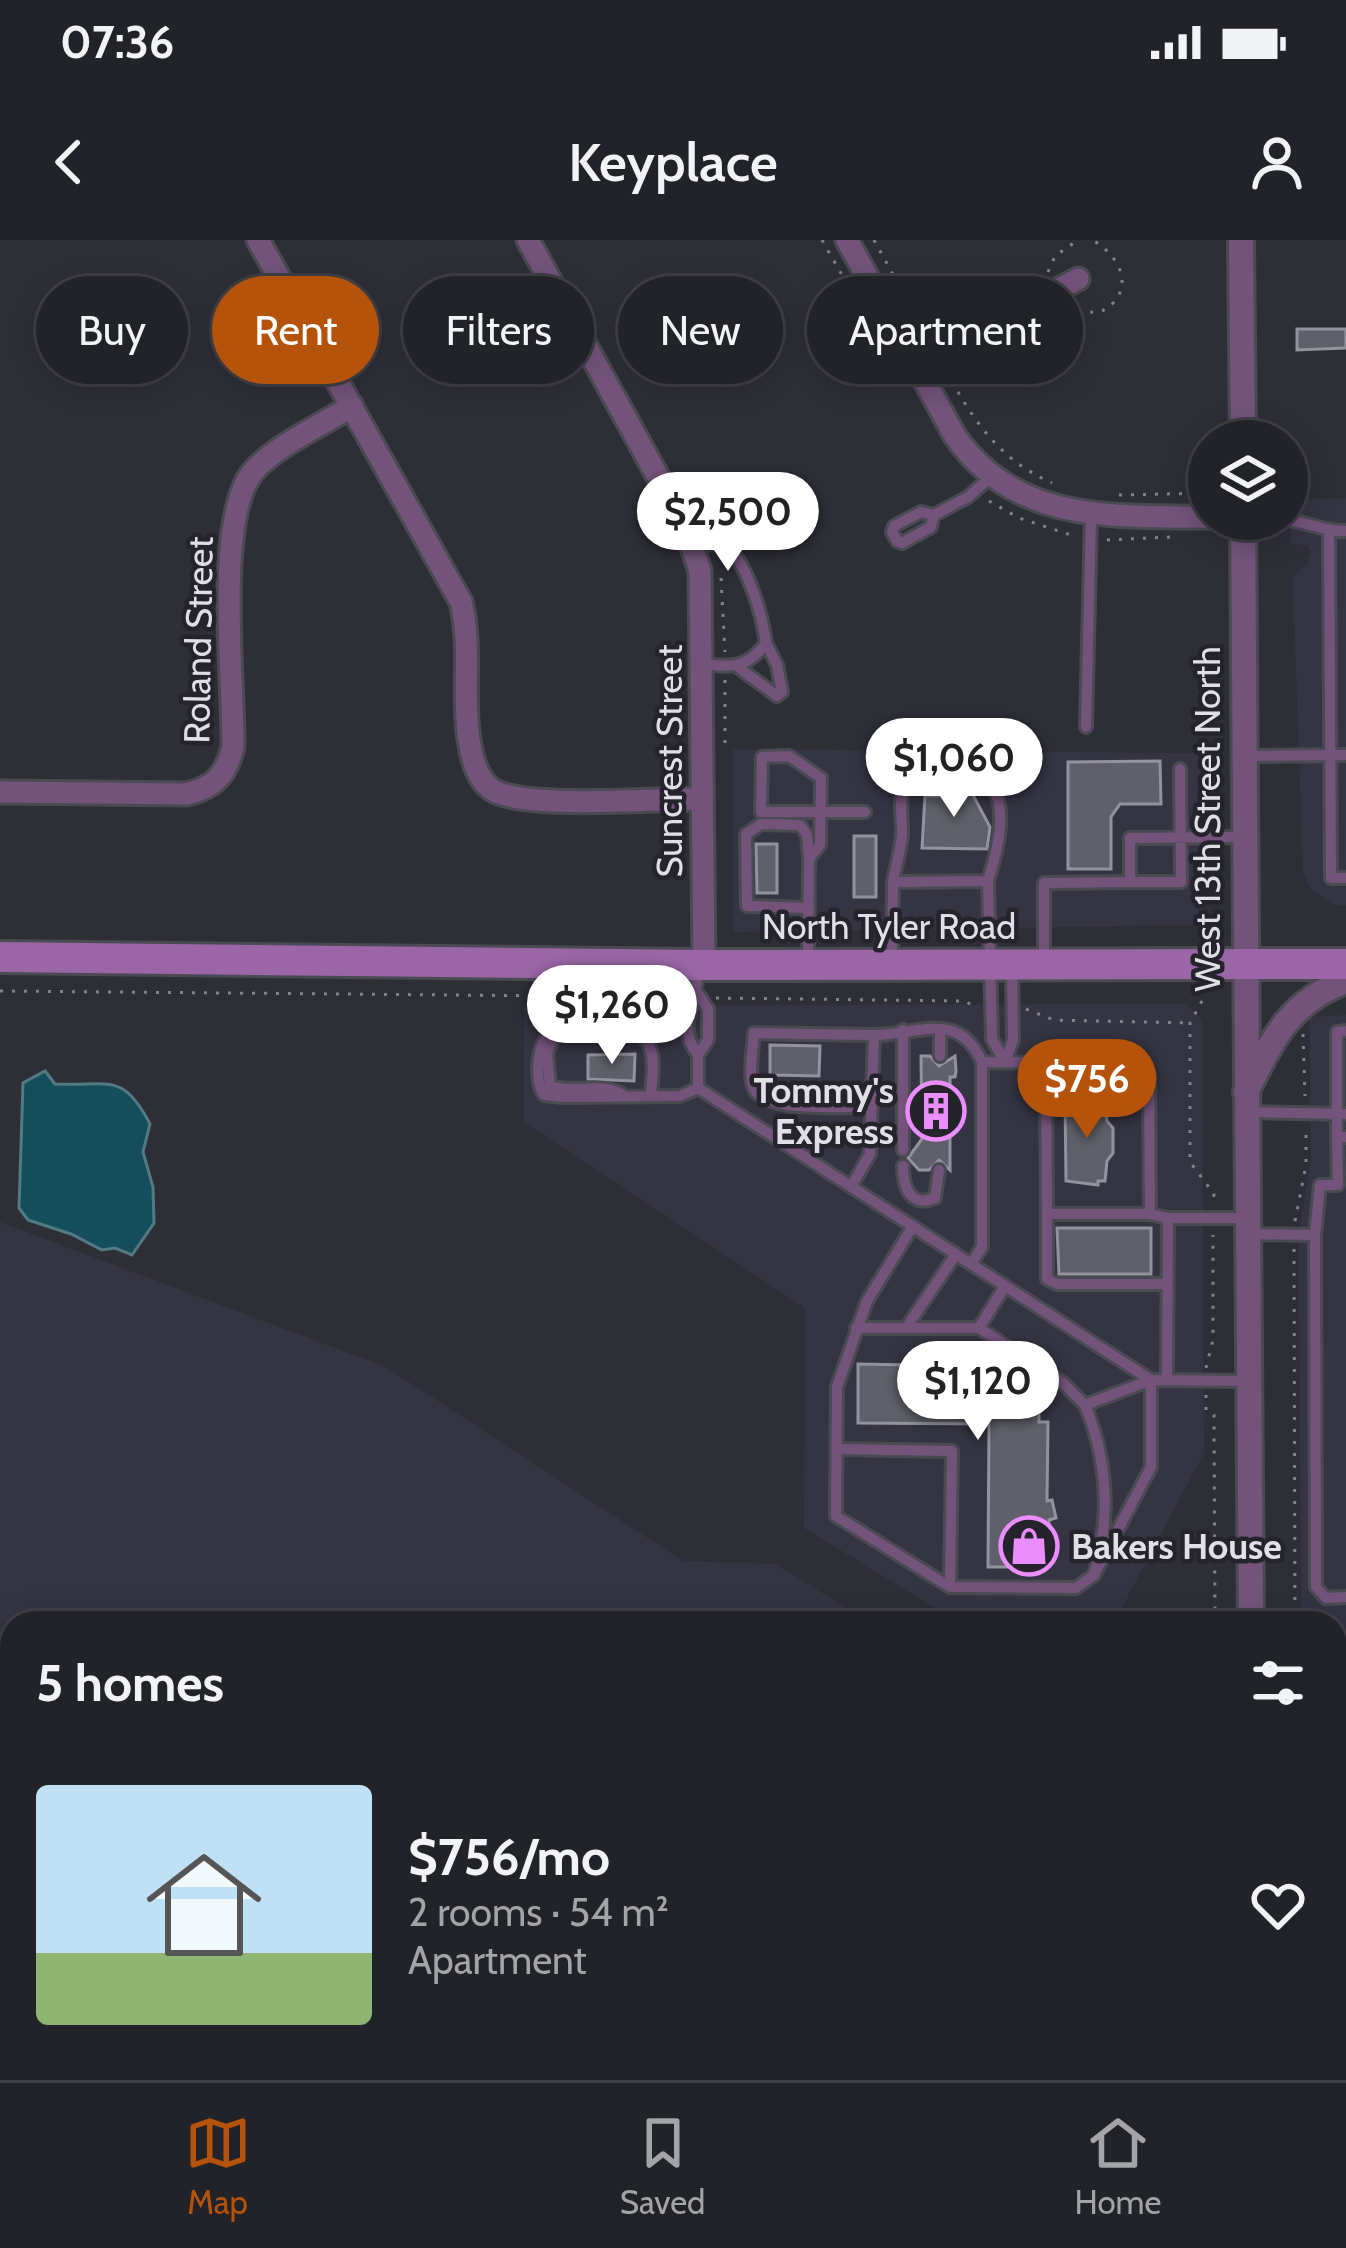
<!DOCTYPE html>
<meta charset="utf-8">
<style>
body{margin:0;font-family:Cabin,sans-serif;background:#2a2a31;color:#f1f3f6;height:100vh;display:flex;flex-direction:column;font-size:45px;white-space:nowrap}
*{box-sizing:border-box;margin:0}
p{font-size:39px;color:#a2a4a8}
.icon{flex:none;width:66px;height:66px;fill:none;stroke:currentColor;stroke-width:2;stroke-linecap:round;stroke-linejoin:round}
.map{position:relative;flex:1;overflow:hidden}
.panel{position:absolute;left:0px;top:1371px;width:1347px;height:471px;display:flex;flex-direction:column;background:#222229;border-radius:36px 36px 0 0;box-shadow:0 6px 30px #0003,0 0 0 3px #3f3f46}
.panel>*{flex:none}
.hud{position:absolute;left:36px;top:36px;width:1275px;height:108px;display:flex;gap:24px}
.buttons{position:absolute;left:1188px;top:180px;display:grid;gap:24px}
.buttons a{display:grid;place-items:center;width:120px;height:120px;border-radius:50%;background:#222229;box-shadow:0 6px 30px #0003,0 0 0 3px #3f3f46;font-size:60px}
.price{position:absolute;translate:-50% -102px;padding:0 27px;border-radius:42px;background:#fff;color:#222;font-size:39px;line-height:78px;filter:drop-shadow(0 3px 6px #0008)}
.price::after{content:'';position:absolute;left:50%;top:72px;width:36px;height:27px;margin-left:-18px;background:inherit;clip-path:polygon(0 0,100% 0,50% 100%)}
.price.active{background:#b45309;color:#fff}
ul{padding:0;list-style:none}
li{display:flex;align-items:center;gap:36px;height:300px;padding:0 36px}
li span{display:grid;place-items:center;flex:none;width:336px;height:240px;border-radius:12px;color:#555}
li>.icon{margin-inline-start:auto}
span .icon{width:144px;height:144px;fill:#fffc;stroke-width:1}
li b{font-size:51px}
h2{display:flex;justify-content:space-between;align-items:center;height:144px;padding:0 36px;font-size:51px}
.pill{padding:0 42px;border-radius:54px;background:#222229;box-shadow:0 6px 30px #0003,0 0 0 3px #3f3f46;font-size:42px;line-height:108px}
.pill.active{background:#b45309;color:#fff}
.status{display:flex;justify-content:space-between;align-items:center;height:84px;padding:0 60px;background:#222229;direction:ltr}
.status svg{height:33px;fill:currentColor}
header{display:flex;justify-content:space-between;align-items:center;height:156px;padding:0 36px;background:#222229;font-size:54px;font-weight:600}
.tab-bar{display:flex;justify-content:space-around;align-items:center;height:168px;border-top:3px solid #3f3f46;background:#222229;font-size:33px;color:#a2a4a8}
.tab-bar a{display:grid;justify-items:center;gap:6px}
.tab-bar .active{color:#b45309}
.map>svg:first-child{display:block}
</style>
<div class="status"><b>07:36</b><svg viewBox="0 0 49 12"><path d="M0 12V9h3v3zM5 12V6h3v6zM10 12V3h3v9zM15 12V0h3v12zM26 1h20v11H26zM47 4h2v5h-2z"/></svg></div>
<header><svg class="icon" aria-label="back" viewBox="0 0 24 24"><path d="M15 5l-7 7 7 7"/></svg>Keyplace<svg class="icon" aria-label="person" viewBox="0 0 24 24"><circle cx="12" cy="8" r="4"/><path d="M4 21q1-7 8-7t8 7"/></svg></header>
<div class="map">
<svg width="1346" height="1840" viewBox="0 0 1346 1840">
<rect width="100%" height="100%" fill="#2e2e37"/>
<path fill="#353443" d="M1346,258V665H1335L1311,650L1303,632L1293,344L1294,336L1307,324L1311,312L1308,306L1290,303L1289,260Z
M733,509L1203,513L1204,676L1196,685L733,692Z
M1185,764L1202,779L1204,1213L1119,1373L940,1371L804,1288L805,1068L524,882V765Z
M1346,775V1745H1335V1383H1301L1299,996L1311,916L1309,777Z
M0,982L386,1127L683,1321L776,1324L870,1383H12V1830H1230V1840H0Z"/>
<path fill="#144e5b" stroke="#517a84" stroke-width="3" d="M45,831L55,844C108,847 122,830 150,884L143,912L153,947L154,983L132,1015L115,1008L102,1010L71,994L28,980L19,968L23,843Z"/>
<path fill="#60606a" stroke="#93939e" stroke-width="3" d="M1297,89H1346V108L1297,110Z
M1160,521L1161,564H1120L1111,577V629H1068V522Z
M942,541L966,542L990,587L987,609L922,608L925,556H942Z
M854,596H876V657H854Z
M756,604H777V653H757Z
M770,805L820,806L819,836L770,835Z
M635,814L634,841L588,839V815Z
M921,816H930L939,826L955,816L956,831L955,837H950V930L939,920L929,930H919L908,918L922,899Z
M1085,857L1104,859L1107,881L1113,888V913L1107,921L1105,941H1098V945L1066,941L1065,860H1085Z
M1057,988H1151V1034H1059Z
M976,1117L992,1127L983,1141L1017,1142L1031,1150V1167H1039V1182H1048L1047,1261L1052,1260L1056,1278L1049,1280L1048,1327H988L989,1184L858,1183V1124L971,1126Z"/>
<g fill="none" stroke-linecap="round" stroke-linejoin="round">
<defs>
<path id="service" d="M934,275L921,272L894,286L892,292L897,301L902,303L931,287L934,275L968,257L993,235
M1280,279C1304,280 1323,292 1346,291
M1329,291L1331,638H1346
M693,307L714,304L730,307C750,335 761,369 766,403C747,429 732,427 702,424
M739,428L777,456L782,452L777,425L766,403
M1086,487L1091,275
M1247,516L1346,515
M893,642C896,626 900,611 902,596C903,581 898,563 904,549C914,525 970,525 988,542C1011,565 996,615 988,641
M1130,642H1181L1180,529
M809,668L747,666L746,594L761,584L800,585L807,595L809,619
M1044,719V643L1130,642V598L1243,597
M808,722L809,619L820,605L821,538L789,516L762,517L761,572H865
M892,724L893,642L988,641L992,799L1005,822
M698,730C698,761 675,786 698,815
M698,754L708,769V800L698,815V848L1151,1140L1248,1141
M903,790V910
M940,790V816
M555,794L547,814L550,846C574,854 599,842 622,854
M1005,822L1013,800L1012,725
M1046,822L1047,974H1150
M651,856C652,831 660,803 634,791L563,793L545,799C537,814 535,841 544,855L563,857L680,856L698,848
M872,867C847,866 765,873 754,849C748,835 753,809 754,793L874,795
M1248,872L1346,874
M1337,897V792L1346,791
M1346,897H1337L1338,945H1320L1315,995L1316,1347L1326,1358L1346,1357
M903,926C903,947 910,968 935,958L939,930
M851,947L870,914L874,795C919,795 958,769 982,822
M1047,974V1039L1057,1044H1168
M913,986L867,1061L837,1147L836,1276L950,1347L1076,1348L1094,1335L1151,1227V1140L1085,1165C1108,1221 1111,1277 1094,1335
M1246,994L1315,995
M971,1024L982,1007V822L1138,823L1149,835L1150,974L1168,978
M856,1088H979L1063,1143L1085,1165
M906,1088L956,1014
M979,1088L1005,1046
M1167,1140L1168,978H1246
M837,1209L952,1211L950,1347
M1335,1407H1346
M1335,1426H1346
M1335,1460H1346
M1335,1585H1346
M1335,1632H1346
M1335,1733H1346
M848,1830L858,1840
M1009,1830L1011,1840
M0,1840L12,1799
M242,1840L252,1830"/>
<path id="minor" d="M258,0L461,362C472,407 462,454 469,500C472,519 478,546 499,553C540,568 653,559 701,559
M528,0L686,288L700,331L704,725
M847,0L955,196C1016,284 1114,276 1209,277
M917,124L1078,39
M0,552L187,554C215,547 226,535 233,507C234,443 215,281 252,233C272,208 323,184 352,166"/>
<path id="tertiary" d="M1241,0L1243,201
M1243,279L1251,1383
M1246,852C1272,801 1288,762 1346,741
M1253,1830V1840"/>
<path id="secondary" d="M0,717L698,725L1346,724"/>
</defs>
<use href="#service" stroke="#4a4a53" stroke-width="16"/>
<use href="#minor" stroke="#4a4a53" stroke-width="27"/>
<use href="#tertiary" stroke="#4a4a53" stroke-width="30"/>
<use href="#secondary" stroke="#4a4a53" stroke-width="36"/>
<path stroke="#83838b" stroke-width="3" stroke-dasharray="3 9" stroke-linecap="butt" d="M822,0L862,70
M874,0L927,96
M1048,32L1055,16L1078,0
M946,131C974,181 998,219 1052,243
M950,134C970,124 1056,73 1069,71C1086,69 1099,79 1114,62C1134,39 1113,11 1092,0
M1119,255L1208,253
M697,256L710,288
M989,261L1019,278L1074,296
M1107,300L1170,297
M721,338L725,412
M725,440V505
M0,751L677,757
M716,758L965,761L975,767
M1202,761L1190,783V922L1214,954L1213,961
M1026,769L1054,780L1190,783
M1303,794L1305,856
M1295,981L1306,925V890
M1294,1009L1295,1383
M1206,1128L1213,1100V995
M1206,1155V1170L1214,1175L1215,1383
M0,1461L12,1473
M367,1830L377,1840
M672,1830L673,1831
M820,1830L830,1840
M1216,1830V1840
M1297,1830V1840
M629,1831L637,1840
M270,1840L279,1830
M617,1840L627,1830"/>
<use href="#service" stroke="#74537b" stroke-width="10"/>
<use href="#minor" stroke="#74537b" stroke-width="21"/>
<use href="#tertiary" stroke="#74537b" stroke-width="24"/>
<use href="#secondary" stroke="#9a66a5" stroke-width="30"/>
</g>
<defs>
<symbol id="building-ring" viewBox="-11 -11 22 22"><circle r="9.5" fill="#25242d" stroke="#ea8dfd" stroke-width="1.5"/><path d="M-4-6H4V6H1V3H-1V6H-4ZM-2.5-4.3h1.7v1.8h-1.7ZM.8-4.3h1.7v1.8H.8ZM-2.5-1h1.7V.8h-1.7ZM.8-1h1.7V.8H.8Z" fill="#ea8dfd"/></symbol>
<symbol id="shop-ring" viewBox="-11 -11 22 22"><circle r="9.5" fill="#25242d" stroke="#ea8dfd" stroke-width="1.5"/><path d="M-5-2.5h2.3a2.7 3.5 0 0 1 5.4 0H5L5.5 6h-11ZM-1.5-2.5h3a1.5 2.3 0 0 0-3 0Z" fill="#ea8dfd"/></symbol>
</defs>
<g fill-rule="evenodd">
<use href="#building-ring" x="903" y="838" width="66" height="66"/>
<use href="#shop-ring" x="996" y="1273" width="66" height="66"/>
</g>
<g text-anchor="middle" stroke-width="9" stroke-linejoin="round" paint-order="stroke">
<g font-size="36" fill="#dfdfe5" stroke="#25242d">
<text transform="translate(198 400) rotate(-89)" y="13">Roland Street</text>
<text transform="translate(669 521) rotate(-90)" y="13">Suncrest Street</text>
<text transform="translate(1207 579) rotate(-90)" y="13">West 13th Street North</text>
<text x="889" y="699">North Tyler Road</text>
</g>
<g font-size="36" font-weight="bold" fill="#dfdfe5" stroke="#25242d" text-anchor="end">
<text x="894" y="863">Tommy's<tspan x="894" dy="41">Express</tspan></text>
<text x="1071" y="1319" text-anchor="start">Bakers House</text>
</g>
</g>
</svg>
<div class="buttons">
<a><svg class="icon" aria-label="layers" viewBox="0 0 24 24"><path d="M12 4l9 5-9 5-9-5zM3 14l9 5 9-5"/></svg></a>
</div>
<b class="price" style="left:728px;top:334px">$2,500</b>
<b class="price" style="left:954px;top:580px">$1,060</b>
<b class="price" style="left:612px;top:827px">$1,260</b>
<b class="price active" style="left:1087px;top:901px">$756</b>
<b class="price" style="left:978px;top:1203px">$1,120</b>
<div class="hud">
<a class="pill">Buy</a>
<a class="pill active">Rent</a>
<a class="pill">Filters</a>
<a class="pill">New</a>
<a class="pill">Apartment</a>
</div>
<section class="panel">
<h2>5 homes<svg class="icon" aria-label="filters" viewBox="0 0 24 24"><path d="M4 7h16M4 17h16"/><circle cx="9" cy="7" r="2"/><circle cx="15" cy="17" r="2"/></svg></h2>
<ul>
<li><span style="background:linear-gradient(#bfe0f5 70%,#8fb573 0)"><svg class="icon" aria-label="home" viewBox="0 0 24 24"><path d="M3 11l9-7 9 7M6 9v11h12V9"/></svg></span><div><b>$756/mo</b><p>2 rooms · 54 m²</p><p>Apartment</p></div><svg class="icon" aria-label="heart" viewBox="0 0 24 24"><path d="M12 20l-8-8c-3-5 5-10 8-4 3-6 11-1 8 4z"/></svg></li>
</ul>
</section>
</div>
<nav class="tab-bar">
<a class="active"><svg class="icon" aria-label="map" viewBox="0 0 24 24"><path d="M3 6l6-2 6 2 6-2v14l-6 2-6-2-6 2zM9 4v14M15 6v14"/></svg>Map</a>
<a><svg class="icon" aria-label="saved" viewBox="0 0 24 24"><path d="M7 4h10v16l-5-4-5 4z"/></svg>Saved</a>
<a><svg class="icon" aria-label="home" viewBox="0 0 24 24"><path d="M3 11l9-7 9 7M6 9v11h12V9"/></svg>Home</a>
</nav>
